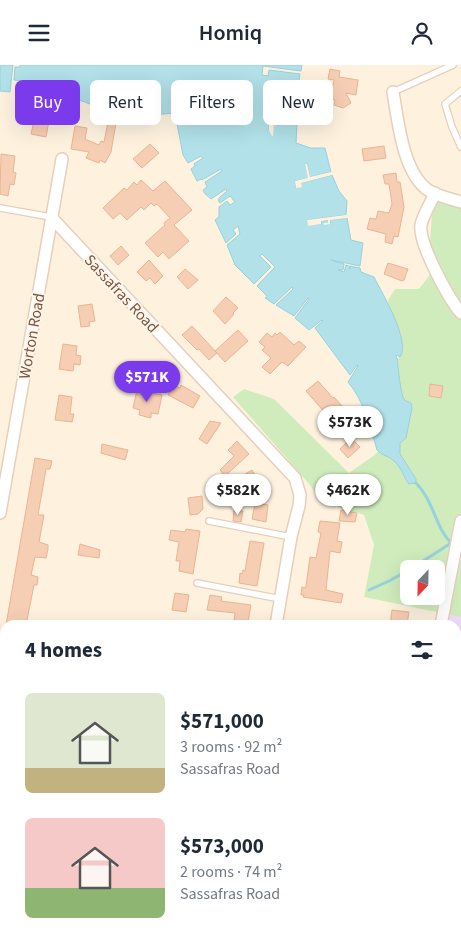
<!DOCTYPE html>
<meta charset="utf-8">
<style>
body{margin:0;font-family:"Source Sans 3",sans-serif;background:#f2f2f3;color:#1f2937;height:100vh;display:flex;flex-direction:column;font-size:19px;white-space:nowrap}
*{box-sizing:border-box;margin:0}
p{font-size:16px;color:#747a83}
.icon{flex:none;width:28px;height:28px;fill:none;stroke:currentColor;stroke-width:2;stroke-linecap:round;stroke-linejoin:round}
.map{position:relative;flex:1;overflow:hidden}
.sheet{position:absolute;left:0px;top:555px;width:461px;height:320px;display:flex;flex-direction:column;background:#fff;border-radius:15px 15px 0 0;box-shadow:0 5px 20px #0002}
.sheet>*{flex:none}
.guide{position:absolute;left:15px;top:15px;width:431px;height:45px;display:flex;gap:10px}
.needle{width:32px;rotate:202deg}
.fabs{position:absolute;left:400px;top:495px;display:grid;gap:10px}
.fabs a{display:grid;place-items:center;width:45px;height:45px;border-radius:8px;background:#fff;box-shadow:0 5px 20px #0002;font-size:25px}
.price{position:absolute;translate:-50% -42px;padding:0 11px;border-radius:18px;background:#fff;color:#222;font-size:16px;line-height:32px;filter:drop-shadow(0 1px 2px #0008)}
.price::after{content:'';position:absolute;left:50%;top:30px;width:15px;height:11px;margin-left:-8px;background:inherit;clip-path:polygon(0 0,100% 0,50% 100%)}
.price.active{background:#7c3aed;color:#fff}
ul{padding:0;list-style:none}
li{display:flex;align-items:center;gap:15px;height:125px;padding:0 25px}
li span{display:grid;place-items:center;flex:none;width:140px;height:100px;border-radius:8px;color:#555}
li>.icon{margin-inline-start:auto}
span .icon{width:60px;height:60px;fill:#fffc;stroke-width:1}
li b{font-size:21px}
h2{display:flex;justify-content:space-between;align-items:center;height:60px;padding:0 25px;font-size:21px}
.tag{padding:0 18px;border-radius:8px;background:#fff;box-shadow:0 5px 20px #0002;font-size:18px;line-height:45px}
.tag.active{background:#7c3aed;color:#fff}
header{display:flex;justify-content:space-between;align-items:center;height:65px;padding:0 25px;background:#fff;font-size:22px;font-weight:600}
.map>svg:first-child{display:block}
</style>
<header><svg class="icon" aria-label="menu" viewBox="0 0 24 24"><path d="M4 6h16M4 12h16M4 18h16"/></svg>Homiq<svg class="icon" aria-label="person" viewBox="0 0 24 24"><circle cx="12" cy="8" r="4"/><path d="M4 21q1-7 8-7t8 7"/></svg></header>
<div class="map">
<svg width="461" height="875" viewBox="0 0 461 875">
<rect width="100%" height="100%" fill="#fef2df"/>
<path fill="#efdcfa" d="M461,492V738L456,737V560H447Z"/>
<path fill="#d0ecbd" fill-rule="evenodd" d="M434,122L461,130V552L364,532L374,480L364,450L321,436L310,420L233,332L244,324L274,334L349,408L373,391L397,369L399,280L391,257L388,235L395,224H419L429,211L430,176ZM409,504H436V531H409Z
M461,668V713H456V669Z"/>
<path fill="#b2e1e9" stroke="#98d1db" d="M0,0H13L10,27L0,26Z
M20,0H302L301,6L263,1L262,10L268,11L269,5L300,9L297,28V53L270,52L269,65L276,56L279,57V61L282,56L297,57L296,78L311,83H325L331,107L310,112L307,99H305L309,113L295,116L296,123L301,118L332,110L339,126L347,136L346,150L307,155L308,160L321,159V156L328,155L330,159V155L347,153L351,175L363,178L360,201L331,195L344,199L343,205H338L344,207L346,200L349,201L350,204V201L360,203L361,207L374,212C382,228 411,276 400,292L397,290L396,292L398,294C397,299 401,330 404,334C405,336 409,337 411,338L412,343L406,373L400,378V389L416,414V418L409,419C403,412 402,403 395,397C390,391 382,391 377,385C370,361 364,336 348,317L358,301L357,300L350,310L315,263L323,256L322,255L309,265L295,253L309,234L308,233L294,251L276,240L293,224L292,222L274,239L265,233L267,231L257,221L275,202L262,189L260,191L271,202L254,219L235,200L227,180L240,169L238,161L233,165L236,169L226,178L215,155L219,152V142L227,136L230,140L235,137L230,131L220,138L218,135L220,132L227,126L226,124L211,134C207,130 205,130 203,125L207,122L205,117L222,106L221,104L202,115L201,114L197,116L191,104L195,101L194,99L203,93L201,91L188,98L183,90L175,48L151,50L146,27L150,22L133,26L138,29L143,28L148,51L119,50L113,48L121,29L118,27L115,35L107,33L114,38L111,47L66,30L20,28L21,16L14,15L15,2H20Z"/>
<path fill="#fef2df" d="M150,22L151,26L146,27L151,50L148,51L143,28L138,29L139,36H137L133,25Z
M269,52L297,53V57L282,56L279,61V57L276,56L274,58L273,71H272L269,65Z
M305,99H307L310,112L331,107L332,110L301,118L302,122L296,123L295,116L308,113Z
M346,150L347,153L330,155V159L324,160V158H328V155L321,156V159L308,161L307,155Z"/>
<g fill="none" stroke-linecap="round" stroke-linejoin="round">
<path stroke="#98d1db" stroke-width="3" d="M411,504L451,478C435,462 434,436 416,418
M369,525L389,516L409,505"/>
</g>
<path fill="#f6ceb4" stroke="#e9b494" d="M330,4L340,6L339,12L358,15L356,30L346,28L351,38L343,43L334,40L335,35L332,34L333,31L331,30L334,15L328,14Z
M40,54L49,56L46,72L31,69L34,56L39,57Z
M108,57L116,58L111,87L105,98L100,95L99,98L86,93L89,87L71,84L75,61L87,63L85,74L99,80L101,76L104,77Z
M150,79L159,88L142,103L133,94Z
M384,81L386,93L364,96L362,84Z
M1,89L15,91L13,107L16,108L14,120L10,119L8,131L0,129Z
M396,108L397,117H400L404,142L398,172L394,171L392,179L385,177L386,169L367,164L370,153L376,154L378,146L389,148L392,139L389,119H385L383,110Z
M141,115L153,126L165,116L192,145L174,160L189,176L169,194L163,187L158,192L145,178L165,160L164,158L170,153L157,139L154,141L151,138L144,145L141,142L127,155L120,148L113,154L103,143L124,123L127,125L134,117L137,120Z
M121,181L129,190L118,200L110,191Z
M149,195L163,211L155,219L150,213L146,216L137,207Z
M388,198L408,204L404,215L402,216L384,209Z
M185,204L198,215L188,224L177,212Z
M226,232L238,243L233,248L234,249L225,259L213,246Z
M92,239L95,256L89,257L90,261L81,262L78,241Z
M192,261L217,288L209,295L199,284L197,285L182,270Z
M238,265L248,276L225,297L215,286Z
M280,267L294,280L299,276L306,282L288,301L282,297L270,309L262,302L271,293L262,285L265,282L259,277L267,268L272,272L275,268L277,270Z
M63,279L77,281L76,290L81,291L80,300L74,299L73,306L59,304Z
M318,316L333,333L334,332L342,341L331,351L328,348L327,350L306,326Z
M430,319L443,321L441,333L429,331Z
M173,320L180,323L181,320L200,331L193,343L168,330Z
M137,325L162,330L158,349L151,348V353L139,350L140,345L133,343Z
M59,330L72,332L70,349H74L72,357L55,355Z
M210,356L221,358L207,379L199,374Z
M351,373L360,382L348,393L340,384Z
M237,376L249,389L225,411L220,405L234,391L228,385Z
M102,379L128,385L125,395L101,388Z
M35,393L52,396L50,404H46L38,450H44L39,477L48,480V484L46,493L35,492L31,510L38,512L37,520H34L26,560H6Z
M252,405L260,419L248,426L240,412Z
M202,431L203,444L198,449L190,450L188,433Z
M255,438L268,440L266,457L252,454Z
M234,445L243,446L241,457L233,456Z
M341,445L357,448L355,457L339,456Z
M320,456L340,458L337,476L342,477L340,488L330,486L326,525L343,529L341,538L303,532L304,530H301L302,522L305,523L306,521L310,492L316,493L321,468L318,467Z
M186,464L200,466L193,509L179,506L180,496H176L179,477L169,475L171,465L185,467Z
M250,476L264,478L257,521L239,518L240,508L242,509L243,505L245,506Z
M80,479L100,485L99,493L78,490Z
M175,528L189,530L186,547L172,545Z
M210,530L222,532L221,536L251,540L248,557L234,555L235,548L207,545Z
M392,545L409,547L407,560H390Z"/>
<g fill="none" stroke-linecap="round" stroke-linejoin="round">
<defs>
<path id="lane" d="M461,26L445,39L452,62L461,82
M393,27L453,0
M0,143L51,152
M209,456L291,472
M197,518L281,534
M216,875L217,870"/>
<path id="street" d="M393,27C398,56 403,108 428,125C437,131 451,134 461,137
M435,128C431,138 423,150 421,160C418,178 449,234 461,248
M51,152L295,413L300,430L299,441L291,472L276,560
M0,448L62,94
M441,560L461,456
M0,813L5,814
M328,870L356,875
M137,875L138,870
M301,875L302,870
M379,875L380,870"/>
</defs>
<use href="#lane" stroke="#e5cfbd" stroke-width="8"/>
<use href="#street" stroke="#e5cfbd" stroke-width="14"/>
<path stroke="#dab198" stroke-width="2" stroke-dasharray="1 4" stroke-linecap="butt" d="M456,737H461"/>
<use href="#lane" stroke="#fff" stroke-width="5.5"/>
<use href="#street" stroke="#fff" stroke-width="11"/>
</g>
<g text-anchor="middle" stroke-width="4" stroke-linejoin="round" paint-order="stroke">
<g font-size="16" fill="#765645" stroke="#fff5e7">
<text transform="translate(122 228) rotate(47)" y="6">Sassafras Road</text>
<text transform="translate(31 271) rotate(-80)" y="6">Worton Road</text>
</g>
</g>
</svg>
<div class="fabs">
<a><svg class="needle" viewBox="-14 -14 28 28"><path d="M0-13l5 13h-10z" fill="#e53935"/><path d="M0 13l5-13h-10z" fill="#747a83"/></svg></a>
</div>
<b class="price active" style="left:147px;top:338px">$571K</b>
<b class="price" style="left:350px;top:383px">$573K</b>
<b class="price" style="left:238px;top:451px">$582K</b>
<b class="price" style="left:348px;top:451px">$462K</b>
<div class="guide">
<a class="tag active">Buy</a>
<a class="tag">Rent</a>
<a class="tag">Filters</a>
<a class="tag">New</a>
</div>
<section class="sheet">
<h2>4 homes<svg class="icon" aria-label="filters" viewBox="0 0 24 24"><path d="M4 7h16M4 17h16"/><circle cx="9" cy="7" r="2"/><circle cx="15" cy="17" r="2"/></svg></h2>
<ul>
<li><span style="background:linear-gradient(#dfe7d0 75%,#c2b280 0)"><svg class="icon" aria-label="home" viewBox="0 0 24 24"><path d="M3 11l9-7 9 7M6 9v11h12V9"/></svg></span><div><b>$571,000</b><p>3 rooms · 92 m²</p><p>Sassafras Road</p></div></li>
<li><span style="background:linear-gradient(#f6c9c9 70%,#8fb573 0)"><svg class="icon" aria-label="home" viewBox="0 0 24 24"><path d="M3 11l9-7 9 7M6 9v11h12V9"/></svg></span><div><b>$573,000</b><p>2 rooms · 74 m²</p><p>Sassafras Road</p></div></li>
</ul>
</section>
</div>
